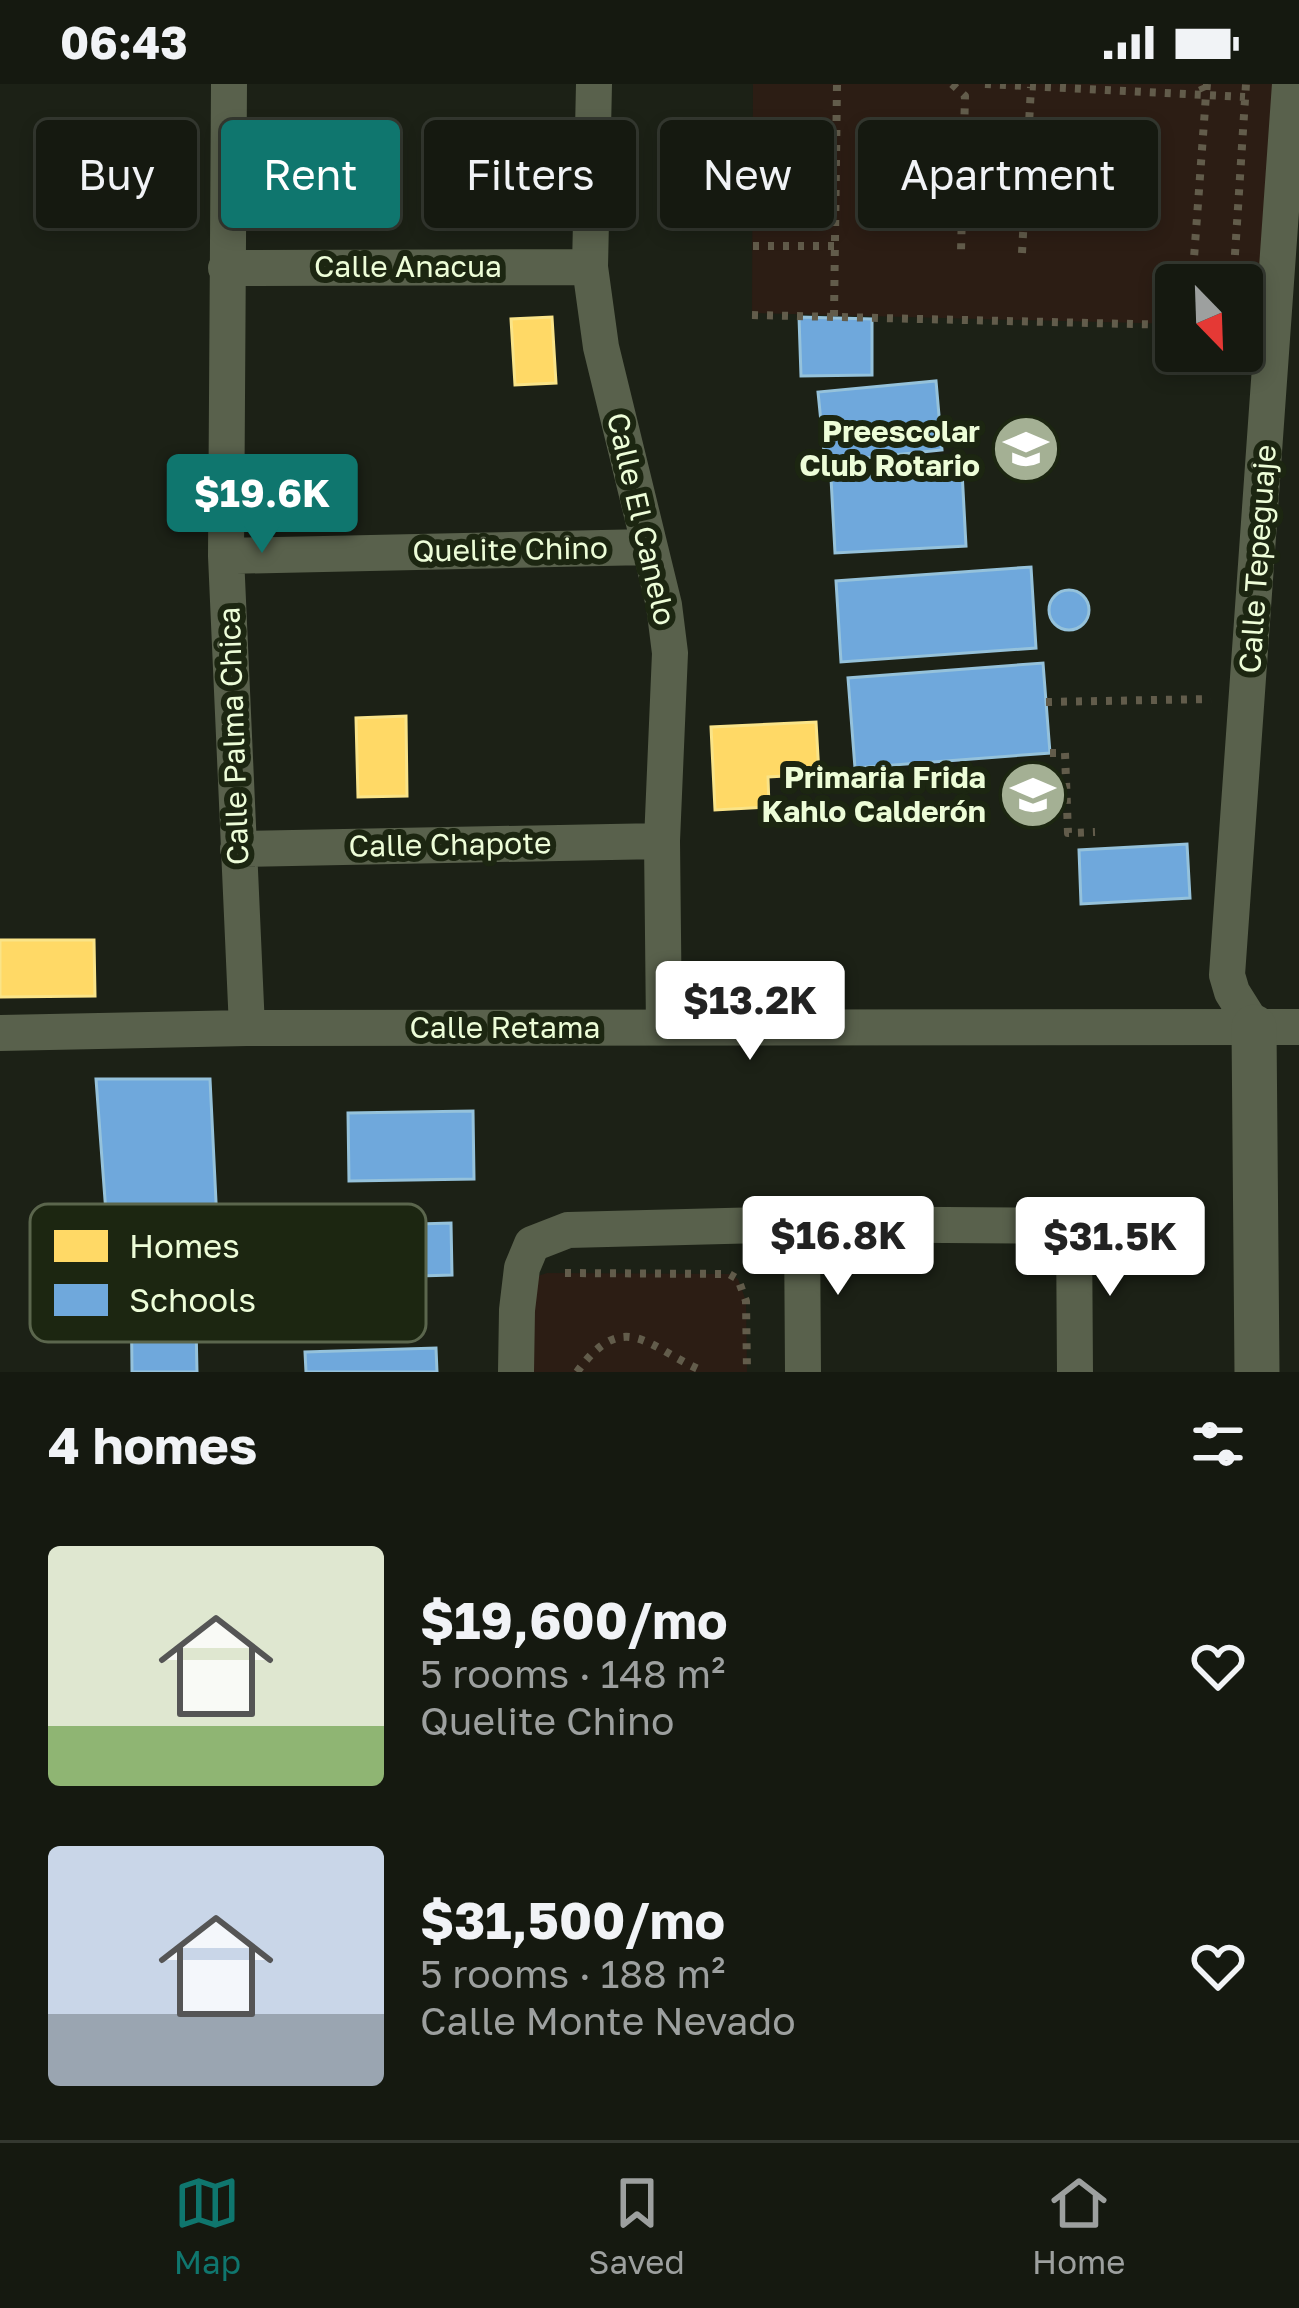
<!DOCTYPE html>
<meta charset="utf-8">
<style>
body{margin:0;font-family:"Golos Text",sans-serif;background:#1e2219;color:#f1f3f6;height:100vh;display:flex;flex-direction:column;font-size:45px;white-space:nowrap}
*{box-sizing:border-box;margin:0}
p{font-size:39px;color:#9da09f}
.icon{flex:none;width:66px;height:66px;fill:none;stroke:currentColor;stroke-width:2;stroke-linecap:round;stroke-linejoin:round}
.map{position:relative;height:1288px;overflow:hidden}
.sheet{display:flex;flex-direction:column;background:#151910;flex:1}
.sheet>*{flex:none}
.banner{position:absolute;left:36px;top:36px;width:1227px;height:108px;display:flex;gap:24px}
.needle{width:78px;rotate:157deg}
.buttons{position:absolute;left:1155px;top:180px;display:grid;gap:24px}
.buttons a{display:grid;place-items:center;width:108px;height:108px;border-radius:12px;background:#151910;box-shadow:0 6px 18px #0003,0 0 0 3px #343830;font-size:60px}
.price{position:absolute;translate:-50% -102px;padding:0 27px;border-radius:12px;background:#fff;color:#222;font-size:39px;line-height:78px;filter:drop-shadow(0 3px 6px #0008)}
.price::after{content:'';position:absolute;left:50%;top:72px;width:36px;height:27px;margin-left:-18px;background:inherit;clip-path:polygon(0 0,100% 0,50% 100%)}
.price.active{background:#0f766e;color:#fff}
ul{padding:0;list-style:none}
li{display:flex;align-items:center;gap:36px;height:300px;padding:0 48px}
li span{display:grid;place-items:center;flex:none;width:336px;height:240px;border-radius:12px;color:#555}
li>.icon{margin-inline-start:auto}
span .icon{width:144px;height:144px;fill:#fffc;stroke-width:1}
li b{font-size:51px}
h2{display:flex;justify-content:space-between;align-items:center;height:144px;padding:0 48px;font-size:51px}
.pill{padding:0 42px;border-radius:12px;background:#151910;box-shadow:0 6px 18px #0003,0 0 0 3px #343830;font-size:42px;line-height:108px}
.pill.active{background:#0f766e;color:#fff}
.status{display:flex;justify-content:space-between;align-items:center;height:84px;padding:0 60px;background:#151910;direction:ltr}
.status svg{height:33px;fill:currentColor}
.tabs{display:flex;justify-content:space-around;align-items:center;height:168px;border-top:3px solid #343830;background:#151910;font-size:33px;color:#9da09f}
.tabs a{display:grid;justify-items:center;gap:6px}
.tabs .active{color:#0f766e}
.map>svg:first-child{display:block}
</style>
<div class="status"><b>06:43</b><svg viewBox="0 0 49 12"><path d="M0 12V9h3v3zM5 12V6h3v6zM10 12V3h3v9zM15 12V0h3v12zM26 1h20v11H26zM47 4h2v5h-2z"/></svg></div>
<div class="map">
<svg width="1299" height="1288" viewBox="0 0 1299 1288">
<rect width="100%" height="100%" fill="#1c2116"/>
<path fill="#2c1d14" d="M753,0H1281L1275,244L1242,242V201H1176V240L752,229Z
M547,1189L729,1190L738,1195L746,1217L747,1288H524L535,1193Z"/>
<path fill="#ffd966" stroke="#fae488" stroke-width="3" d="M501,48H562L563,130L502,131Z
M925,48L992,51L991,95L923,93Z
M552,233L556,299L515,301L511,235Z
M406,632L407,712L358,713L356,634Z
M816,638L819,690L768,693L769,723L715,726L711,643Z
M0,856H94L95,912L0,913Z"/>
<path fill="#6fa8dc" stroke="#95c2db" stroke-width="3" d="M799,233L872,235V291L801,292Z
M936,297L942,366L825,378L818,308Z
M962,387L966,462L835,469L831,394Z
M1031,483L1036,564L841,578L836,497Z
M1049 526a20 20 0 1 1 40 0a20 20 0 1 1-40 0Z
M1043,579L1050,669L855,684L848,594Z
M1187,760L1190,814L1081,820L1079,766Z
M96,995H210L217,1138L106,1129Z
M473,1027L474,1095L349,1097L348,1029Z
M451,1139L452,1191L385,1193L384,1141Z
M195,1193L197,1288H132L131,1194Z
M436,1264L437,1288H306L305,1268Z"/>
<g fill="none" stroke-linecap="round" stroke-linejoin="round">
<path stroke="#625c4b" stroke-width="8" stroke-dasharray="6 9" stroke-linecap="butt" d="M952,0L965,12L961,167
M985,0L1206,11
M1207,0L1206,11L1245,13
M753,162H836
M1022,169L1031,3
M1192,201L1206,11L1201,0
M1233,201L1246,0
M752,231L1176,241
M834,232L837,0
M1046,618L1211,615
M1050,669H1065L1068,749L1095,748
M565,1189L729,1190L738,1195L746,1217L747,1288
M577,1288C625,1222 649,1265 705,1288"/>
<path stroke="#59614c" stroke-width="36" d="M229,0L226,472L247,944
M594,0L590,183L601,263L664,521L670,569L662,757L664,943
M226,184L590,183
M226,472L649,463
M238,765L662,757
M1254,943L1232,908L1227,891L1290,0
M0,949L247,944L1299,943
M802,1140L803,1288
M1074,1142L1075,1288
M516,1288L517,1226L522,1184L532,1160L568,1146L802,1140L1074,1142L1167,1133"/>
<path stroke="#59614c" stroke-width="45" d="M1254,943L1257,1288"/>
</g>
<defs>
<symbol id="school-disc" viewBox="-11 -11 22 22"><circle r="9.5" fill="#a4b094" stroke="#1c2611"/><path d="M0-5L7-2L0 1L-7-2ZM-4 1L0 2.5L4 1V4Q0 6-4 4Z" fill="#fff"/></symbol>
</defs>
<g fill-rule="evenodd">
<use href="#school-disc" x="988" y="327" width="76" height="76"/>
<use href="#school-disc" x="995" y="673" width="76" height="76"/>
</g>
<g text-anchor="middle" stroke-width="12" stroke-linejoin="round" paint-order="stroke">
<g font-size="30" fill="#edfdd8" stroke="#1c2611">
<text x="408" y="193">Calle Anacua</text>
<text transform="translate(641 435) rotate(77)" y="10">Calle El Canelo</text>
<text transform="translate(510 466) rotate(-1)" y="10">Quelite Chino</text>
<text transform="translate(1258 475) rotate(-86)" y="10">Calle Tepeguaje</text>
<text transform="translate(234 652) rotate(-92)" y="10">Calle Palma Chica</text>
<text transform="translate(450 761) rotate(-1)" y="10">Calle Chapote</text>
<text x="505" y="954">Calle Retama</text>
</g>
<g font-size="30" font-weight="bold" fill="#edfdd8" stroke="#1c2611" text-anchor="end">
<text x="980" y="358">Preescolar<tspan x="980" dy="34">Club Rotario</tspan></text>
<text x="986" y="704">Primaria Frida<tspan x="986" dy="34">Kahlo Calderón</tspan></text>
</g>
</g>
<rect x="30" y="1120" width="396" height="138" rx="18" fill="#1c2611" stroke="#5b664d" stroke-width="3"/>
<rect x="54" y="1146" width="54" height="32" fill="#ffd966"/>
<rect x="54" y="1200" width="54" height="32" fill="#6fa8dc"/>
<g font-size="33" fill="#edfdd8">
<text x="129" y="1174">Homes</text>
<text x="129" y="1228">Schools</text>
</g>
</svg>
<div class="buttons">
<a><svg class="needle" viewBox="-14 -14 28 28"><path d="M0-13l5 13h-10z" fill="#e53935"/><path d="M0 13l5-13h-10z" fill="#9da09f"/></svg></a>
</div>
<b class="price active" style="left:262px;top:472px">$19.6K</b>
<b class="price" style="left:750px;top:979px">$13.2K</b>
<b class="price" style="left:838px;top:1214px">$16.8K</b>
<b class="price" style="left:1110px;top:1215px">$31.5K</b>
<div class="banner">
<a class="pill">Buy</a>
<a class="pill active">Rent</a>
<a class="pill">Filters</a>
<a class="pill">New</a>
<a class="pill">Apartment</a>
</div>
</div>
<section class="sheet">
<h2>4 homes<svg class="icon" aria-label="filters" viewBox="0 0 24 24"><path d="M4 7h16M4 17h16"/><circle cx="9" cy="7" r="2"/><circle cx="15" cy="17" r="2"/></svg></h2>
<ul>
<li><span style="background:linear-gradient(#dfe7d0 75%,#8fb573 0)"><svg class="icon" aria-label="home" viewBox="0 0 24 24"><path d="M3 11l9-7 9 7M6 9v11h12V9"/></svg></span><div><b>$19,600/mo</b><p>5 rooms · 148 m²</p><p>Quelite Chino</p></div><svg class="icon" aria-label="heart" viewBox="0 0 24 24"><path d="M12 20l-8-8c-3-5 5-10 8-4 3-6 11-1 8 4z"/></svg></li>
<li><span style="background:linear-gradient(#c9d6e8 70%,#9aa5b1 0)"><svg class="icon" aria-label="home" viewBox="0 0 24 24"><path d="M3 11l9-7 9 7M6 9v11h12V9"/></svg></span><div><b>$31,500/mo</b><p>5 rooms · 188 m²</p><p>Calle Monte Nevado</p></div><svg class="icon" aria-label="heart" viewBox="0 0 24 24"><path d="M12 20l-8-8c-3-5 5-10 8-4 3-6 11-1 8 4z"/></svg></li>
</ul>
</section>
<nav class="tabs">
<a class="active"><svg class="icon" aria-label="map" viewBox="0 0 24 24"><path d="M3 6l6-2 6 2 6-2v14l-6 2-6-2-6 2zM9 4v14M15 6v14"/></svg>Map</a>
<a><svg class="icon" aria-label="saved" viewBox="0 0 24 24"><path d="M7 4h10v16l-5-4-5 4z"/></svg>Saved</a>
<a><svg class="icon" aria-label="home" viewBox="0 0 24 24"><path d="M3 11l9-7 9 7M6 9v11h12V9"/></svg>Home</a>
</nav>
